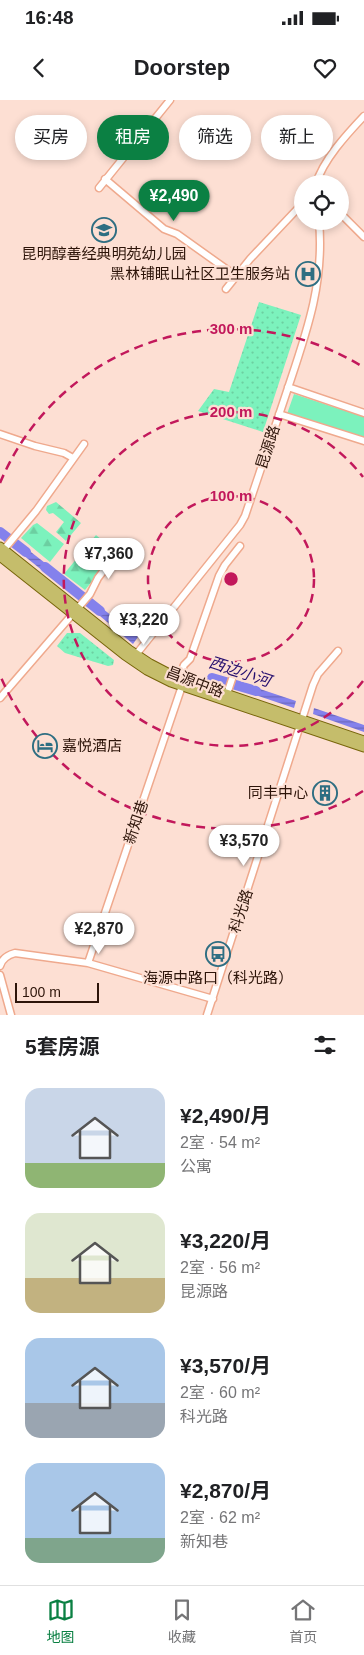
<!DOCTYPE html>
<html lang="zh">
<meta charset="utf-8">
<style>
body{margin:0;font-family:Arial,"Noto Sans SC",sans-serif;background:#f6f6f6;color:#202124;height:100vh;display:flex;flex-direction:column;font-size:19px;white-space:nowrap}
*{box-sizing:border-box;margin:0}
p{font-size:16px;color:#757577}
.icon{flex:none;width:28px;height:28px;fill:none;stroke:currentColor;stroke-width:2;stroke-linecap:round;stroke-linejoin:round}
.map{position:relative;height:915px;overflow:hidden}
.drawer{display:flex;flex-direction:column;background:#fff;flex:1}
.drawer>*{flex:none}
.banner{position:absolute;left:15px;top:15px;width:335px;height:45px;display:flex;gap:10px}
.buttons{position:absolute;left:294px;top:75px;display:grid;gap:10px}
.buttons a{display:grid;place-items:center;width:55px;height:55px;border-radius:50%;background:#fff;box-shadow:0 2px 8px #0003;font-size:25px}
.scale{position:absolute;left:15px;bottom:12px;width:84px;box-sizing:border-box;padding-left:5px;border:2px solid #2d1409;border-top:0;font-size:14px;line-height:18px;white-space:nowrap;color:#2d1409;-webkit-text-stroke:4px #fddfd3;paint-order:stroke}
.price{position:absolute;translate:-50% -42px;padding:0 11px;border-radius:18px;background:#fff;color:#222;font-size:16px;line-height:32px;filter:drop-shadow(0 1px 2px #0008)}
.price::after{content:'';position:absolute;left:50%;top:30px;width:15px;height:11px;margin-left:-8px;background:inherit;clip-path:polygon(0 0,100% 0,50% 100%)}
.price.current{background:#0b8043;color:#fff}
ul{padding:0;list-style:none}
li{display:flex;align-items:center;gap:15px;height:125px;padding:0 25px}
li span{display:grid;place-items:center;flex:none;width:140px;height:100px;border-radius:15px;color:#555}
li>.icon{margin-inline-start:auto}
span .icon{width:60px;height:60px;fill:#fffc;stroke-width:1}
li b{font-size:21px}
h2{display:flex;justify-content:space-between;align-items:center;height:60px;padding:0 25px;font-size:21px}
.tag{padding:0 18px;border-radius:22px;background:#fff;box-shadow:0 2px 8px #0003;font-size:18px;line-height:45px}
.tag.current{background:#0b8043;color:#fff}
.status{display:flex;justify-content:space-between;align-items:center;height:35px;padding:0 25px;background:#fff;direction:ltr}
.status svg{height:14px;fill:currentColor}
header{display:flex;justify-content:space-between;align-items:center;height:65px;padding:0 25px;background:#fff;font-size:22px;font-weight:600}
.dock{display:flex;justify-content:space-around;align-items:center;height:70px;border-top:1px solid #e0e0e0;background:#fff;font-size:14px;color:#757577}
.dock a{display:grid;justify-items:center;gap:2px}
.dock .current{color:#0b8043}
.map>svg:first-child{display:block}
</style>
<div class="status"><b>16:48</b><svg viewBox="0 0 49 12"><path d="M0 12V9h3v3zM5 12V6h3v6zM10 12V3h3v9zM15 12V0h3v12zM26 1h20v11H26zM47 4h2v5h-2z"/></svg></div>
<header><svg class="icon" aria-label="back" viewBox="0 0 24 24"><path d="M15 5l-7 7 7 7"/></svg>Doorstep<svg class="icon" aria-label="heart" viewBox="0 0 24 24"><path d="M12 20l-8-8c-3-5 5-10 8-4 3-6 11-1 8 4z"/></svg></header>
<div class="map">
<svg width="364" height="915" viewBox="0 0 364 915">
<defs>
<pattern id="grass-dots" width="8" height="8" patternUnits="userSpaceOnUse" patternTransform="scale(1.25)"><rect width="8" height="8" fill="#7cf2bd"/><path d="M2 2h.1M6 6h.1" fill="none" stroke="#6ccfa1" stroke-width="1.8" stroke-linecap="round"/></pattern>
<pattern id="forest-firs" width="22" height="20" patternUnits="userSpaceOnUse" patternTransform="scale(1.25)"><rect width="22" height="20" fill="#7cf2bd"/><path d="M5 1l3.5 6h-7zM16 11l3.5 6h-7z" fill="#6ccfa1"/></pattern>
<pattern id="water-rules" width="6" height="5" patternUnits="userSpaceOnUse" patternTransform="scale(1.25)"><rect width="6" height="5" fill="#8481ec"/><path d="M0 2.5h6" fill="none" stroke="#6c68bd"/></pattern>
</defs>
<rect width="100%" height="100%" fill="#fddfd3"/>
<path fill="url(#grass-dots)" d="M259,202L301,215L263,332L198,311L214,289L229,292Z
M67,533H80L114,560L113,565L108,566L65,553L57,546Z"/>
<path fill="url(#forest-firs)" d="M56,402L81,423L66,441L56,432L64,422L53,413L49,414L46,410L47,406Z
M37,423L64,444L50,462L21,438L33,425Z
M96,435L116,452L85,490L64,474Z"/>
<path fill="#7cf2bd" d="M294,294L364,317V339L287,314Z"/>
<path fill="url(#water-rules)" d="M18,442L58,473L53,479L13,447Z
M92,500L138,537L133,544L87,505Z
M245,584L296,601L294,608L244,591Z
M314,608L364,625V632L313,614Z"/>
<g fill="none" stroke-linecap="round" stroke-linejoin="round">
<path stroke="#8481ec" stroke-width="10" d="M0,432L26,452
M45,467L100,511
M212,578L256,591"/>
<defs>
<path id="minor" d="M105,79L164,129L177,134L236,176
M316,84C323,60 347,34 364,16
M99,88L170,0
M340,113L364,137
M226,189L250,159L302,104
M288,287L364,313
M279,314L364,341
M0,334L35,346L64,353L73,358
M1,453L36,411L84,344
M134,557L240,425L245,416C258,377 271,338 284,300C304,239 325,187 319,121
M178,580L184,565L190,559L219,476L225,465L240,446
M227,594L232,579
M0,598L90,494L98,478L114,457
M88,863L183,583
M0,866C2,858 8,855 15,853L88,863L213,899
M0,875L11,915
M207,915L313,585L318,574L338,551"/>
<path id="major" d="M0,447L129,550L150,564L173,576L364,641
M0,456L125,555L147,570L171,582L364,647"/>
</defs>
<use href="#minor" stroke="#efa98d" stroke-width="9"/>
<use href="#major" stroke="#776509" stroke-width="11"/>
<use href="#minor" stroke="#fff" stroke-width="6"/>
<use href="#major" stroke="#c5bd6b" stroke-width="9"/>
</g>
<g fill="none" stroke="#c2185b" stroke-width="2.5" stroke-dasharray="9 6">
<circle cx="231" cy="479" r="83"/>
<path d="M363 581A167 167 0 1 1 363 377"/>
<path d="M363 691A250 250 0 0 1 0 575M0 383A250 250 0 0 1 363 267"/>
</g>
<defs>
<symbol id="school-ring" viewBox="-11 -11 22 22"><circle r="9.5" fill="#fddfd3" stroke="#2e6e82" stroke-width="1.5"/><path d="M0-5L7-2L0 1L-7-2ZM-4 1L0 2.5L4 1V4Q0 6-4 4Z" fill="#2e6e82"/></symbol>
<symbol id="hospital-ring" viewBox="-11 -11 22 22"><circle r="9.5" fill="#fddfd3" stroke="#2e6e82" stroke-width="1.5"/><path d="M-5-5h3v3.5h4V-5h3V5h-3V1.5h-4V5h-3Z" fill="#2e6e82"/></symbol>
<symbol id="hotel-ring" viewBox="-11 -11 22 22"><circle r="9.5" fill="#fddfd3" stroke="#2e6e82" stroke-width="1.5"/><path d="M-6-4.5h1.5V1H6V5H4.5V3h-9V5H-6ZM-4 0a1.8 1.8 0 1 1 3.6 0ZM.5 0V-2.5h3Q6-2.5 6 0Z" fill="#2e6e82"/></symbol>
<symbol id="building-ring" viewBox="-11 -11 22 22"><circle r="9.5" fill="#fddfd3" stroke="#2e6e82" stroke-width="1.5"/><path d="M-4-6H4V6H1V3H-1V6H-4ZM-2.5-4.3h1.7v1.8h-1.7ZM.8-4.3h1.7v1.8H.8ZM-2.5-1h1.7V.8h-1.7ZM.8-1h1.7V.8H.8Z" fill="#2e6e82"/></symbol>
<symbol id="bus-ring" viewBox="-11 -11 22 22"><circle r="9.5" fill="#fddfd3" stroke="#2e6e82" stroke-width="1.5"/><path d="M-5-6H5V4H4V6H2V4H-2V6H-4V4H-5ZM-3.5-4V0h7V-4ZM-3.5 1.2v1.5H-2V1.2ZM2 1.2v1.5H3.5V1.2Z" fill="#2e6e82"/></symbol>
</defs>
<g fill-rule="evenodd">
<use href="#school-ring" x="90" y="116" width="28" height="28"/>
<use href="#hospital-ring" x="294" y="160" width="28" height="28"/>
<use href="#hotel-ring" x="31" y="632" width="28" height="28"/>
<use href="#building-ring" x="311" y="679" width="28" height="28"/>
<use href="#bus-ring" x="204" y="840" width="28" height="28"/>
</g>
<g text-anchor="middle" stroke-width="4.5" stroke-linejoin="round" paint-order="stroke">
<g font-size="15" fill="#2d1409" stroke="#fddfd3">
<text x="104" y="159">昆明醇善经典明苑幼儿园</text>
<text x="290" y="179" text-anchor="end">黑林铺眠山社区卫生服务站</text>
<text x="62" y="651" text-anchor="start">嘉悦酒店</text>
<text x="308" y="698" text-anchor="end">同丰中心</text>
<text x="218" y="883">海源中路口（科光路）</text>
</g>
<g font-size="15" fill="#2d1409" stroke="#fddfd3">
<text transform="translate(268 347) rotate(-72)" y="5">昆源路</text>
<text transform="translate(195 582) rotate(21)" y="5">昌源中路</text>
<text transform="translate(136 722) rotate(-71)" y="5">新知巷</text>
<text transform="translate(241 811) rotate(-72)" y="5">科光路</text>
</g>
<g font-size="16" font-style="italic" fill="#260f6f" stroke="#fddfd3">
<text transform="translate(240 571) rotate(18)" y="6">西边小河</text>
</g>
</g>
<circle cx="231" cy="479" r="8" fill="#c2185b" stroke="#fddfd3" stroke-width="2.5"/>
<g font-size="15" text-anchor="middle" font-weight="bold" fill="#c2185b" stroke="#fddfd3" stroke-width="4.5" stroke-linejoin="round" paint-order="stroke">
<text x="231" y="234">300 m</text>
<text x="231" y="317">200 m</text>
<text x="231" y="401">100 m</text>
</g>
</svg>
<div class="buttons">
<a><svg class="icon" aria-label="locate" viewBox="0 0 24 24"><circle cx="12" cy="12" r="6"/><path d="M12 2v4M12 18v4M2 12h4M18 12h4"/></svg></a>
</div>
<div class="scale">100 m</div>
<b class="price current" style="left:174px;top:122px">¥2,490</b>
<b class="price" style="left:109px;top:480px">¥7,360</b>
<b class="price" style="left:144px;top:546px">¥3,220</b>
<b class="price" style="left:244px;top:767px">¥3,570</b>
<b class="price" style="left:99px;top:855px">¥2,870</b>
<div class="banner">
<a class="tag">买房</a>
<a class="tag current">租房</a>
<a class="tag">筛选</a>
<a class="tag">新上</a>
</div>
</div>
<section class="drawer">
<h2>5套房源<svg class="icon" aria-label="filters" viewBox="0 0 24 24"><path d="M4 7h16M4 17h16"/><circle cx="9" cy="7" r="2"/><circle cx="15" cy="17" r="2"/></svg></h2>
<ul>
<li><span style="background:linear-gradient(#c9d6e8 75%,#8fb573 0)"><svg class="icon" aria-label="home" viewBox="0 0 24 24"><path d="M3 11l9-7 9 7M6 9v11h12V9"/></svg></span><div><b>¥2,490/月</b><p>2室 · 54 m²</p><p>公寓</p></div></li>
<li><span style="background:linear-gradient(#dfe7d0 65%,#c2b280 0)"><svg class="icon" aria-label="home" viewBox="0 0 24 24"><path d="M3 11l9-7 9 7M6 9v11h12V9"/></svg></span><div><b>¥3,220/月</b><p>2室 · 56 m²</p><p>昆源路</p></div></li>
<li><span style="background:linear-gradient(#a9c7e8 65%,#9aa5b1 0)"><svg class="icon" aria-label="home" viewBox="0 0 24 24"><path d="M3 11l9-7 9 7M6 9v11h12V9"/></svg></span><div><b>¥3,570/月</b><p>2室 · 60 m²</p><p>科光路</p></div></li>
<li><span style="background:linear-gradient(#a9c7e8 75%,#7fa58c 0)"><svg class="icon" aria-label="home" viewBox="0 0 24 24"><path d="M3 11l9-7 9 7M6 9v11h12V9"/></svg></span><div><b>¥2,870/月</b><p>2室 · 62 m²</p><p>新知巷</p></div></li>
</ul>
</section>
<nav class="dock">
<a class="current"><svg class="icon" aria-label="map" viewBox="0 0 24 24"><path d="M3 6l6-2 6 2 6-2v14l-6 2-6-2-6 2zM9 4v14M15 6v14"/></svg>地图</a>
<a><svg class="icon" aria-label="saved" viewBox="0 0 24 24"><path d="M7 4h10v16l-5-4-5 4z"/></svg>收藏</a>
<a><svg class="icon" aria-label="home" viewBox="0 0 24 24"><path d="M3 11l9-7 9 7M6 9v11h12V9"/></svg>首页</a>
</nav>
